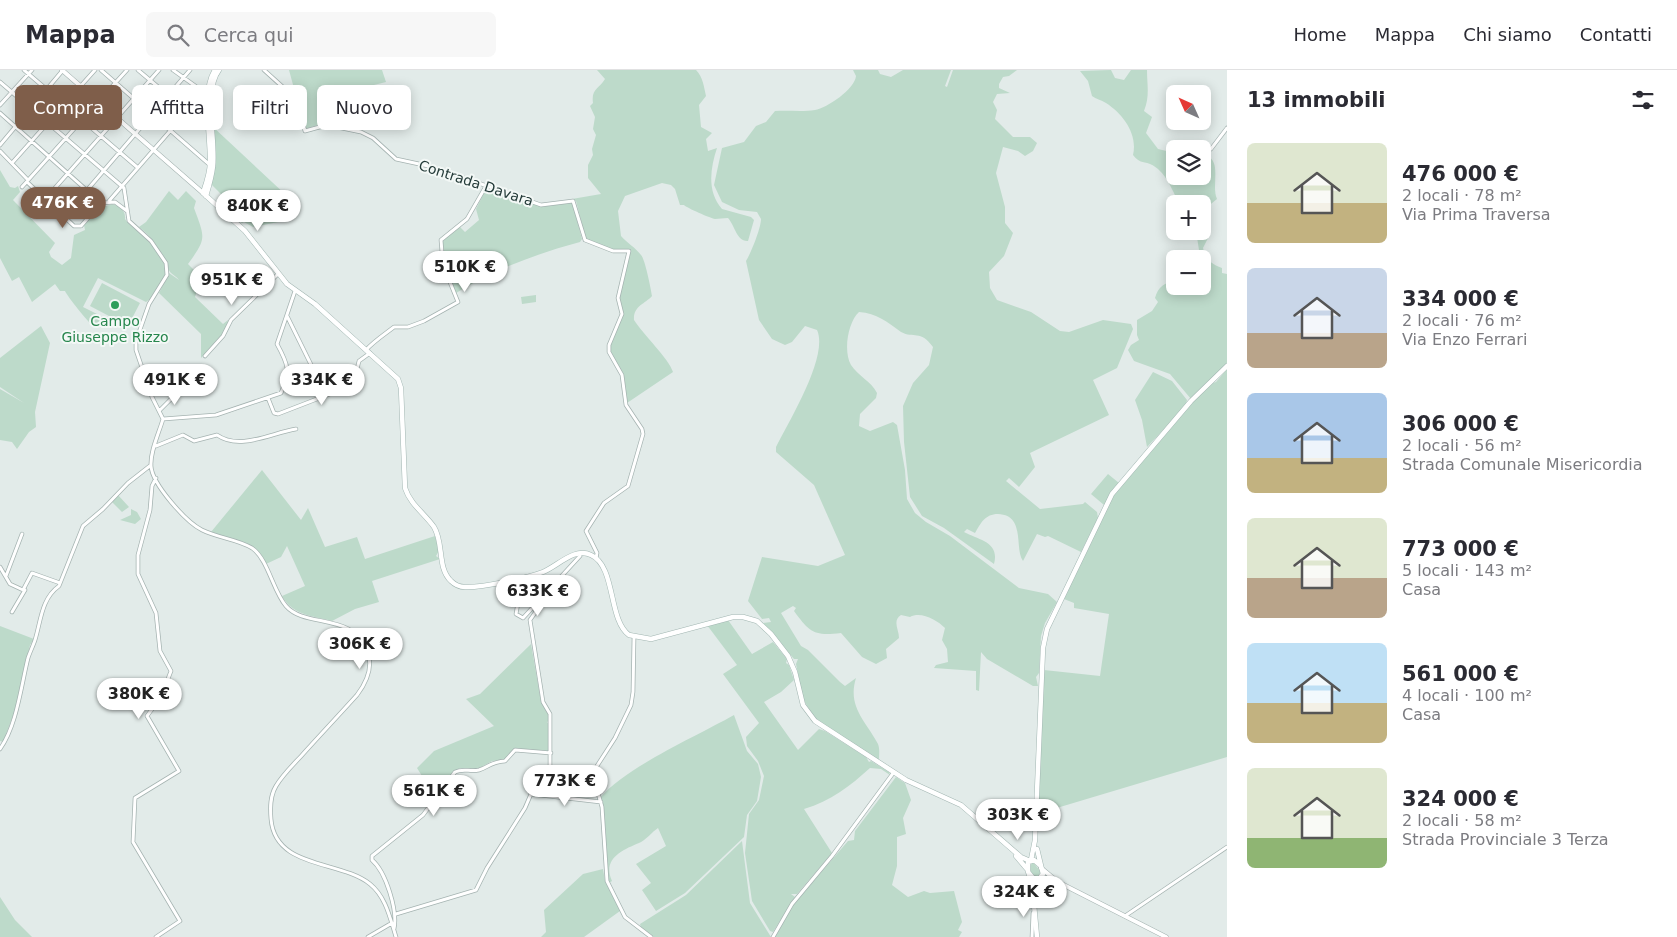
<!DOCTYPE html>
<html lang="it">
<meta charset="utf-8">
<style>
body{margin:0;font-family:"DejaVu Sans",sans-serif;background:#f7f7f7;color:#2b2b33;height:100vh;display:flex;flex-direction:column;font-size:19px;white-space:nowrap}
*{box-sizing:border-box;margin:0}
p{font-size:16px;color:#7c7c81}
.icon{flex:none;width:28px;height:28px;fill:none;stroke:currentColor;stroke-width:2;stroke-linecap:round;stroke-linejoin:round}
.map{position:relative;flex:1;overflow:hidden}
.drawer{display:flex;flex-direction:column;background:#fff;width:450px}
.drawer>*{flex:none}
.hud{position:absolute;left:15px;top:15px;width:475px;height:45px;display:flex;gap:10px}
.needle{width:32px;rotate:315deg}
.buttons{position:absolute;left:1166px;top:15px;display:grid;gap:10px}
.buttons a{display:grid;place-items:center;width:45px;height:45px;border-radius:8px;background:#fff;box-shadow:0 2px 12px #0003;font-size:25px}
.price{position:absolute;translate:-50% -42px;padding:0 11px;border-radius:18px;background:#fff;color:#222;font-size:16px;line-height:32px;filter:drop-shadow(0 1px 2px #0008)}
.price::after{content:'';position:absolute;left:50%;top:30px;width:15px;height:11px;margin-left:-8px;background:inherit;clip-path:polygon(0 0,100% 0,50% 100%)}
.price.current{background:#7f5e4a;color:#fff}
ul{padding:0;list-style:none}
li{display:flex;align-items:center;gap:15px;height:125px;padding:0 20px}
li span{display:grid;place-items:center;flex:none;width:140px;height:100px;border-radius:8px;color:#555}
li>.icon{margin-inline-start:auto}
span .icon{width:60px;height:60px;fill:#fffc;stroke-width:1}
li b{font-size:21px}
h2{display:flex;justify-content:space-between;align-items:center;height:60px;padding:0 20px;font-size:21px}
.tag{padding:0 18px;border-radius:8px;background:#fff;box-shadow:0 2px 12px #0003;font-size:18px;line-height:45px}
.tag.current{background:#7f5e4a;color:#fff}
header{display:flex;align-items:center;gap:30px;box-sizing:border-box;height:70px;padding:0 25px;background:#fff;border-bottom:1px solid #e1e1e2}
header strong{font-size:24px}
nav{display:flex;gap:28px;margin-inline-start:auto;font-size:18px}
.search{width:350px;height:45px;background:#f7f7f7;display:flex;align-items:center;gap:12px;box-sizing:border-box;padding:0 18px;border-radius:8px;color:#7c7c81;font-size:19px}
main{display:flex;flex:1;min-height:0}
.map>svg:first-child{display:block}
</style>
<header>
<strong>Mappa</strong>
<div class="search"><svg class="icon" aria-label="search" viewBox="0 0 24 24"><circle cx="10" cy="10" r="6"/><path d="M15 15l6 6"/></svg>Cerca qui</div>
<nav><a>Home</a><a>Mappa</a><a>Chi siamo</a><a>Contatti</a></nav>
</header>
<main>
<div class="map">
<svg width="1227" height="867" viewBox="0 0 1227 867">
<rect width="100%" height="100%" fill="#e2ebe9"/>
<path fill="#bddaca" d="M289,0H382L386,12L354,20L360,42L305,59Z
M597,0H696C703,7 704,17 706,26L699,35L701,57L712,63L706,69L708,81L717,78C710,99 707,122 722,139L751,147L754,150L748,171C737,172 735,156 728,148C723,148 719,149 715,149C710,148 687,138 684,135H680L675,119L671,115L662,113L625,126L618,141L621,166C627,173 635,177 641,185C645,189 651,219 652,226C645,234 633,236 634,250C643,264 669,289 673,302L627,333L625,314L609,278L622,246L619,226L630,181L624,179L613,180L586,170L576,131L572,129L601,124L588,108V95L593,85L592,79L596,65L593,59L595,47L590,36L593,33C591,19 599,19 605,9Z
M853,0H878L880,4L891,7L903,0H951L945,16L947,17L953,0H1017L1009,6L1003,7L999,14V18L1010,23L997,24L993,32L997,40L995,49L1013,67H1030L1037,73L1033,81L1025,86L1018,81L1003,77L996,103L1005,137V153L1013,163L1004,186L989,202L990,218L997,230L1031,242L1060,261L1069,262L1103,250L1131,254L1133,259L1117,298L1093,310L1109,345L1030,383L1035,397L1019,417L1009,408L1006,411L1040,439L1083,434L1085,432L1097,442L1098,448L1081,482L1048,466L1045,467L1037,464L1023,491C1014,479 1026,445 998,444C985,444 981,453 975,463L967,459L964,462C979,470 1000,472 994,494L944,458L922,446L910,427L904,372L903,336L913,313L929,295L933,277C920,259 914,269 901,262C887,252 877,243 859,242C848,252 843,281 851,295C858,306 871,311 877,323L876,328L860,344L859,356L870,361L893,352L897,355L905,400L907,429L915,443L926,452L950,466L1019,518L1048,524L1057,532L1045,553L1041,566L1039,603L1036,607L1038,616H1033L987,589L981,582L979,621L976,620V601L934,598L936,595L948,592L947,579L942,570L945,558C937,550 921,541 910,547L901,545C892,551 899,559 899,568L886,579L887,588L876,594L862,587L841,563C814,566 810,563 794,541L796,538L793,536L781,543L801,576L808,580L840,612L845,616L856,608C847,637 866,651 878,674C880,679 879,685 879,690L816,650L803,629L796,594L798,589H794L763,553L771,552L769,548L762,549L748,531L762,487L818,496L845,485L814,415L776,382V377C789,351 829,286 817,260L805,256L792,272L785,275L772,269L759,250L746,191C751,183 761,158 761,149L757,142L739,140L722,132L714,115L722,78L744,72L756,56L766,52L775,41C788,40 802,42 815,40C827,38 855,19 856,6Z
M1111,0L1115,8L1124,10L1131,0H1147C1147,15 1150,26 1144,41L1152,47L1146,63L1158,79L1175,83V106H1202L1203,88L1207,86C1222,92 1211,116 1217,129L1206,138L1203,137L1202,134H1179C1173,121 1165,100 1150,94C1142,91 1139,93 1133,85C1138,64 1123,44 1106,33C1101,30 1096,29 1092,26L1088,11L1080,1Z
M212,56L301,139L294,149L253,157L244,152L242,153L223,138L225,128L211,114L215,90Z
M0,100L10,117L15,118L18,116L20,122L13,130L55,173L49,182L51,187L62,195L71,188L74,165L85,160L84,155L100,136L103,137L112,134C120,136 126,141 125,149C134,162 172,183 165,205C162,213 154,221 150,229L146,232L98,208L83,237L107,249L92,255C89,253 67,226 65,221H60L55,214L32,232L19,207L12,211L0,188Z
M487,117L541,136L572,132L582,169L580,172C536,184 495,199 456,223L444,196L442,171L460,157L465,162L479,150L476,139Z
M169,121L178,130L186,121L196,131L194,138C205,168 207,168 188,194L201,207L195,227L223,254L228,250C226,266 212,277 201,288V264L159,223L169,203L179,210C177,207 172,204 170,202C161,184 157,171 139,157L146,152Z
M1196,161L1207,163L1208,168L1203,178C1206,190 1211,194 1222,198V203L1227,204V293L1191,329L1170,304L1134,291L1128,280L1131,275L1139,270L1137,265V250L1152,241L1158,232L1155,228C1158,217 1165,212 1175,211V216H1202V189H1194L1199,180Z
M102,213L140,233L128,256L90,236Z
M536,225V232L522,234L521,227Z
M41,256L50,273L35,342L36,357L29,362L17,379L12,372L0,370V319L24,333L0,317V288Z
M1227,299V687L1040,743L1038,742L1044,600L1100,606L1109,544L1074,538V533L1064,529L1114,425L1194,331L1213,313L1216,312Z
M1153,302L1172,311L1187,330L1185,337L1147,377L1142,350L1135,330Z
M262,400L301,450L308,438L325,477L357,467L365,489L435,466L439,481L436,486L440,489L372,511L379,532L355,539L332,551C313,546 292,545 282,526L305,516L287,476L281,487L266,494C253,472 234,470 211,462Z
M1108,404L1119,413L1104,435L1091,424Z
M118,425L129,437L122,442L112,432Z
M131,439L137,442L141,449L135,454L120,450L131,445Z
M728,550L752,584L773,572L787,589L786,593L789,595L794,610L781,622L764,632L798,680L819,659L825,661L866,687L869,692L871,691L889,702L890,705L881,699L870,698C850,716 831,731 804,739L832,783L797,824H791L795,827L773,862L770,861L752,831L745,783L749,744L759,730L764,706L758,691L747,676L746,667L759,653L723,604L737,595L707,555Z
M0,556L34,569L30,575L19,630L3,672L0,671Z
M531,574L541,631L548,643L549,651L547,652L550,655L549,681L515,679L504,690L492,691L478,699L460,698L454,702L435,727L417,698L434,681L494,656L466,629L480,624Z
M734,645L747,681L758,694L761,707L757,731L747,745L744,767L685,823L656,841L642,820L651,813L636,794L666,776L658,758C652,762 646,770 639,773C622,780 602,789 612,811L609,813C600,786 611,755 600,728C626,697 697,666 734,645Z
M896,707L905,713L911,730L903,748L906,764L897,767V796L892,815L908,827L924,821L930,823L954,821L962,852L958,860L962,862L959,867H774L787,842L848,771L854,770L855,761Z
M742,771L750,833L771,867H654L641,858L640,854L686,825Z
M1033,792L1041,802L1038,807L1032,805L1029,797Z
M603,799L605,811L620,841L584,867H541L546,862L544,840L583,804Z
M0,827L15,850L32,867H0Z"/>
<g fill="none" stroke-linecap="round" stroke-linejoin="round">
<defs>
<path id="minor" d="M24,0L137,97
M101,0L210,95
M138,0L208,59
M173,0L205,23
M264,0L295,28L305,61L327,55L361,62L373,68L396,89L433,97L541,135L573,131L585,170L613,181H629L618,228L622,244L609,275V282L622,305L626,335L642,359L643,364L628,416L604,433L586,461L597,483L596,488
M0,12L124,118L129,151L151,171L166,193L167,205L149,234L136,271V280L152,327L163,349
M98,32L127,0
M0,35L32,0
M0,43L101,133L115,132L127,141
M0,75L63,0
M1211,79L1227,58
M0,81L28,110
M12,93L95,0
M27,112L74,156H81L101,133
M22,117L82,50
M55,118L159,0
M109,131L204,22
M64,147L190,0
M287,246L326,325
M366,280C374,271 385,264 394,257H408L424,251L458,232L443,195L441,170L467,149L486,116
M205,286L223,266L231,250L278,204
M268,328L274,343L278,344L353,315L359,291L370,283
M160,340L179,321
M163,349C159,363 150,381 151,396C152,414 186,452 202,460C218,468 237,469 252,478C268,489 273,521 286,536C306,559 354,541 368,583C373,598 366,613 357,625C339,645 321,664 303,684C294,694 283,704 276,716C270,726 270,737 271,749C275,799 340,790 370,814C386,827 390,848 396,867
M163,349L216,345L281,323C291,301 288,294 277,274L295,221
M156,376L183,365L194,371L217,365C240,381 271,363 296,359
M156,408L152,416L150,440L138,485V504L156,543L160,581L171,601L161,627L147,646L179,701L135,728L133,772L180,851L156,867
M0,497L10,514L23,520L32,503L60,513
M6,506L22,464
M519,508L521,516L516,544L523,548L580,486
M12,542L25,520
M634,567L633,622L631,635L615,668L595,699L593,706L602,737L607,811L625,847L651,867
M0,679C17,655 21,616 28,588C30,582 33,576 35,570C41,551 41,529 59,516L83,456L103,439L128,413L151,395
M531,724L601,732
M396,844L476,820L487,798L525,738L534,717L547,706L550,695V644L543,632L530,550L537,540L536,536
M1125,846L1227,777
M394,859C398,841 386,802 372,790V786L423,745L455,702C463,698 470,702 479,700C489,697 490,692 505,691L515,680L551,683
M368,867L392,853
M773,867L792,834L832,786L894,702
M1032,867L1033,843"/>
<path id="tertiary" d="M62,0L203,123
M1041,798L1053,808
M1041,807L1056,811L1166,867"/>
<path id="secondary" d="M215,0C201,21 211,68 210,93C210,103 206,114 203,123L245,161L287,214L315,234L398,309L401,318L405,418C410,434 425,444 434,457C444,473 437,498 451,511C455,515 459,517 465,517C481,518 527,508 543,502C558,496 574,477 591,485C616,496 608,550 629,565L651,569L733,547H743L757,551L771,564L788,586L795,602L803,635L815,651L906,710L961,735L1021,787L1030,791
M206,126C209,116 212,106 213,96C216,71 203,21 219,0
M1037,779L1043,804L1039,809L1033,808L1028,802V792L1034,790L1041,796
M1016,786L1027,799
M1031,790L1035,770L1043,578L1047,559L1112,424L1191,331L1227,296
M1029,804L1033,824L1037,867"/>
</defs>
<use href="#minor" stroke="#a5b3b1" stroke-width="4.5"/>
<use href="#tertiary" stroke="#a5b3b1" stroke-width="5"/>
<use href="#secondary" stroke="#a2b6b2" stroke-width="5.5"/>
<use href="#minor" stroke="#fff" stroke-width="3"/>
<use href="#tertiary" stroke="#fff" stroke-width="4"/>
<use href="#secondary" stroke="#fff" stroke-width="4.5"/>
</g>
<circle fill="#2e9e5b" stroke="#f3f8f6" stroke-width="2" cx="115" cy="235" r="5"/>
<g text-anchor="middle" stroke-width="4" stroke-linejoin="round" paint-order="stroke">
<g font-size="14" fill="#243b39" stroke="#f3f8f6">
<text transform="translate(476 113) rotate(18)" y="5">Contrada Davara</text>
</g>
<g font-size="14" fill="#27864d" stroke="#f3f8f6">
<text x="115" y="256">Campo<tspan x="115" dy="16">Giuseppe Rizzo</tspan></text>
</g>
</g>
</svg>
<div class="buttons">
<a><svg class="needle" viewBox="-14 -14 28 28"><path d="M0-13l5 13h-10z" fill="#e53935"/><path d="M0 13l5-13h-10z" fill="#7c7c81"/></svg></a>
<a><svg class="icon" aria-label="layers" viewBox="0 0 24 24"><path d="M12 4l9 5-9 5-9-5zM3 14l9 5 9-5"/></svg></a>
<a>+</a>
<a>−</a>
</div>
<b class="price current" style="left:63px;top:159px">476K €</b>
<b class="price" style="left:258px;top:162px">840K €</b>
<b class="price" style="left:465px;top:223px">510K €</b>
<b class="price" style="left:232px;top:236px">951K €</b>
<b class="price" style="left:175px;top:336px">491K €</b>
<b class="price" style="left:322px;top:336px">334K €</b>
<b class="price" style="left:538px;top:547px">633K €</b>
<b class="price" style="left:360px;top:600px">306K €</b>
<b class="price" style="left:139px;top:650px">380K €</b>
<b class="price" style="left:565px;top:737px">773K €</b>
<b class="price" style="left:434px;top:747px">561K €</b>
<b class="price" style="left:1018px;top:771px">303K €</b>
<b class="price" style="left:1024px;top:848px">324K €</b>
<div class="hud">
<a class="tag current">Compra</a>
<a class="tag">Affitta</a>
<a class="tag">Filtri</a>
<a class="tag">Nuovo</a>
</div>
</div>
<section class="drawer">
<h2>13 immobili<svg class="icon" aria-label="filters" viewBox="0 0 24 24"><path d="M4 7h16M4 17h16"/><circle cx="9" cy="7" r="2"/><circle cx="15" cy="17" r="2"/></svg></h2>
<ul>
<li><span style="background:linear-gradient(#dfe7d0 60%,#c2b280 0)"><svg class="icon" aria-label="home" viewBox="0 0 24 24"><path d="M3 11l9-7 9 7M6 9v11h12V9"/></svg></span><div><b>476 000 €</b><p>2 locali · 78 m²</p><p>Via Prima Traversa</p></div></li>
<li><span style="background:linear-gradient(#c9d6e8 65%,#b9a48a 0)"><svg class="icon" aria-label="home" viewBox="0 0 24 24"><path d="M3 11l9-7 9 7M6 9v11h12V9"/></svg></span><div><b>334 000 €</b><p>2 locali · 76 m²</p><p>Via Enzo Ferrari</p></div></li>
<li><span style="background:linear-gradient(#a9c7e8 65%,#c2b280 0)"><svg class="icon" aria-label="home" viewBox="0 0 24 24"><path d="M3 11l9-7 9 7M6 9v11h12V9"/></svg></span><div><b>306 000 €</b><p>2 locali · 56 m²</p><p>Strada Comunale Misericordia</p></div></li>
<li><span style="background:linear-gradient(#dfe7d0 60%,#b9a48a 0)"><svg class="icon" aria-label="home" viewBox="0 0 24 24"><path d="M3 11l9-7 9 7M6 9v11h12V9"/></svg></span><div><b>773 000 €</b><p>5 locali · 143 m²</p><p>Casa</p></div></li>
<li><span style="background:linear-gradient(#bfe0f5 60%,#c2b280 0)"><svg class="icon" aria-label="home" viewBox="0 0 24 24"><path d="M3 11l9-7 9 7M6 9v11h12V9"/></svg></span><div><b>561 000 €</b><p>4 locali · 100 m²</p><p>Casa</p></div></li>
<li><span style="background:linear-gradient(#dfe7d0 70%,#8fb573 0)"><svg class="icon" aria-label="home" viewBox="0 0 24 24"><path d="M3 11l9-7 9 7M6 9v11h12V9"/></svg></span><div><b>324 000 €</b><p>2 locali · 58 m²</p><p>Strada Provinciale 3 Terza</p></div></li>
</ul>
</section>
</main>
